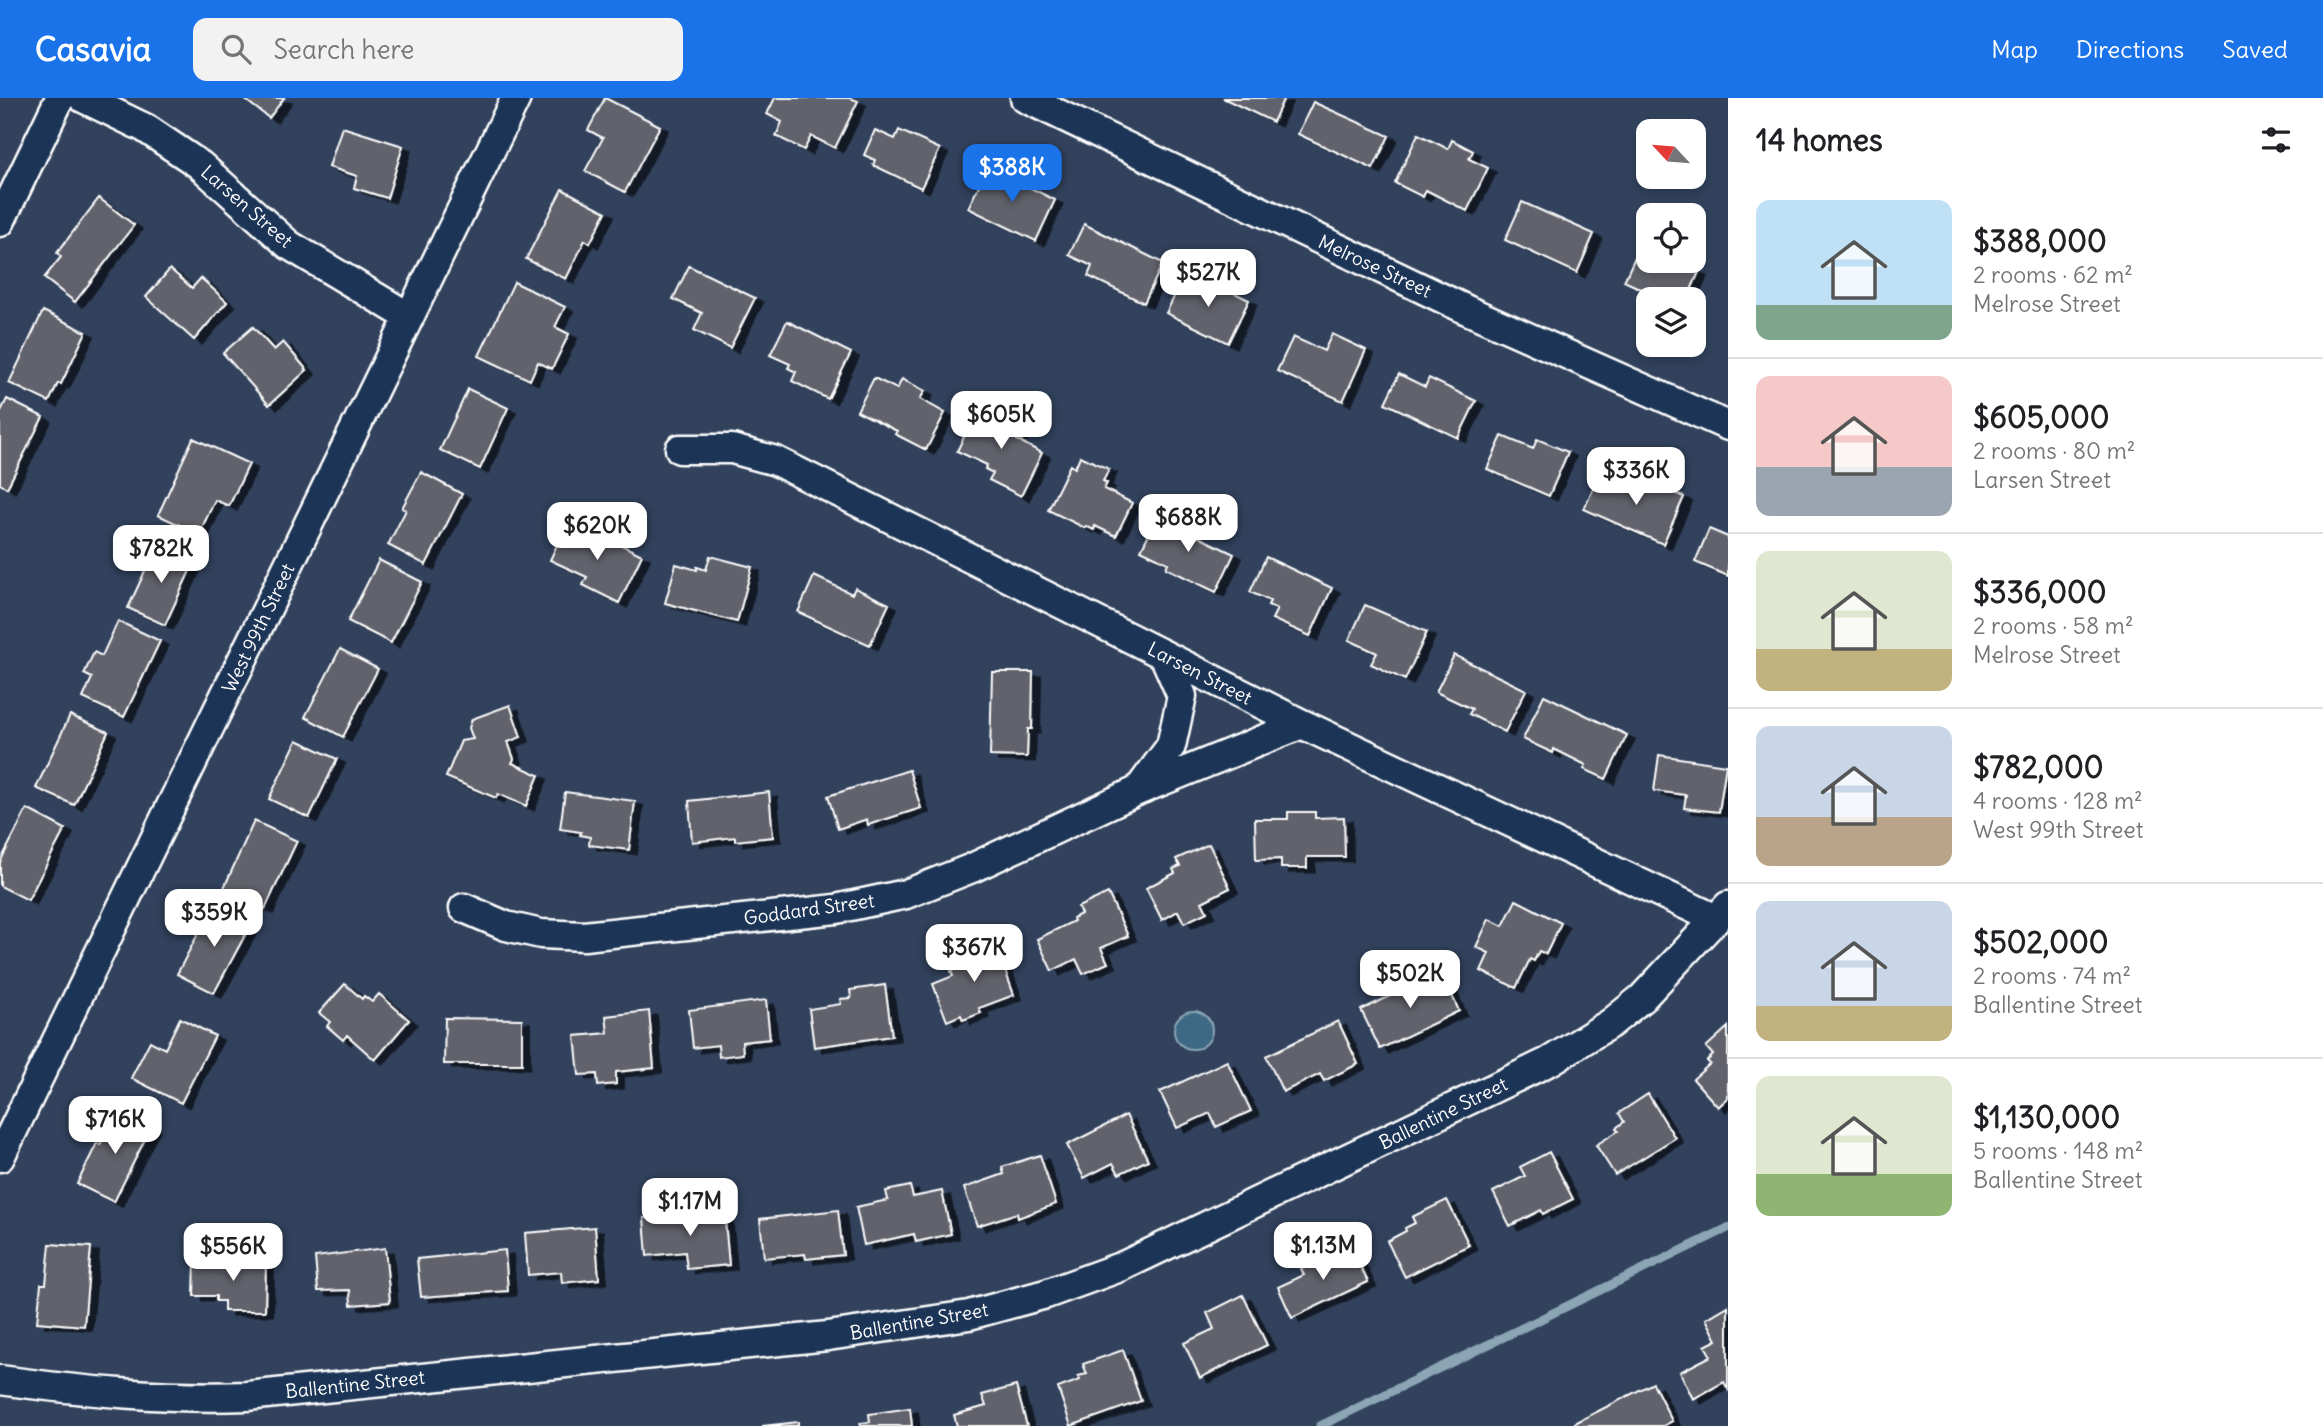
<!DOCTYPE html>
<meta charset="utf-8">
<style>
body{margin:0;font-family:Delius,sans-serif;background:#f2f2f2;color:#202124;height:100vh;display:flex;flex-direction:column;font-size:26px;white-space:nowrap}
*{box-sizing:border-box;margin:0}
p{font-size:23px;color:#757577}
.icon{flex:none;width:38px;height:38px;fill:none;stroke:currentColor;stroke-width:2;stroke-linecap:round;stroke-linejoin:round}
.map{position:relative;flex:1;overflow:hidden}
.sheet{display:flex;flex-direction:column;background:#fff;width:595px}
.sheet>*{flex:none}
.needle{width:46px;rotate:296deg}
.buttons{position:absolute;left:1636px;top:21px;display:grid;gap:14px}
.buttons a{display:grid;place-items:center;width:70px;height:70px;border-radius:14px;background:#fff;box-shadow:0 4px 10px #0003;font-size:35px}
.price{position:absolute;translate:-50% -60px;padding:0 16px;border-radius:14px;background:#fff;color:#222;font-size:23px;line-height:46px;filter:drop-shadow(0 2px 4px #0008)}
.price::after{content:'';position:absolute;left:50%;top:42px;width:21px;height:16px;margin-left:-10px;background:inherit;clip-path:polygon(0 0,100% 0,50% 100%)}
.price.active{background:#1a73e8;color:#fff}
ul{padding:0;list-style:none}
li{display:flex;align-items:center;gap:21px;height:175px;padding:0 28px}
li+li{border-top:2px solid #e0e0e0}
li span{display:grid;place-items:center;flex:none;width:196px;height:140px;border-radius:14px;color:#555}
li>.icon{margin-inline-start:auto}
span .icon{width:84px;height:84px;fill:#fffc;stroke-width:1}
li b{font-size:30px}
h2{display:flex;justify-content:space-between;align-items:center;height:84px;padding:0 28px;font-size:30px}
header{display:flex;align-items:center;gap:42px;box-sizing:border-box;height:98px;padding:0 35px;background:#1a73e8;color:#fff}
header strong{font-size:33px}
nav{display:flex;gap:38px;margin-inline-start:auto;font-size:24px}
.search{width:490px;height:63px;background:#f2f2f2;display:flex;align-items:center;gap:18px;box-sizing:border-box;padding:0 24px;border-radius:14px;color:#757577;font-size:26px}
main{display:flex;flex:1;min-height:0}
.map>svg:first-child{display:block}
</style>
<header>
<strong>Casavia</strong>
<div class="search"><svg class="icon" aria-label="search" viewBox="0 0 24 24"><circle cx="10" cy="10" r="6"/><path d="M15 15l6 6"/></svg>Search here</div>
<nav><a>Map</a><a>Directions</a><a>Saved</a></nav>
</header>
<main>
<div class="map">
<svg width="1728" height="1328" viewBox="0 0 1728 1328">
<defs>
<filter id="shadow"><feDropShadow dx="8" dy="4.5" stdDeviation="0" flood-color="#0009"/></filter>
</defs>
<rect width="100%" height="100%" fill="#32425d"/>
<filter id="ink" filterUnits="userSpaceOnUse"><feTurbulence type="fractalNoise" baseFrequency=".0143" numOctaves="2"/><feDisplacementMap in="SourceGraphic" scale="14" xChannelSelector="R" yChannelSelector="G"/><feConvolveMatrix kernelMatrix="1 2 1 2 8 2 1 2 1" color-interpolation-filters="sRGB"/></filter>
<g filter="url(#ink)">
<path fill="#3e6984" stroke="#8ba5b5" stroke-width="2" d="M1174 932a19 19 0 1 1 38 0a19 19 0 1 1-38 0Z"/>
<g fill="none" stroke-linecap="round" stroke-linejoin="round">
<path stroke="#8ba5b5" stroke-width="9" d="M1320,1328L1728,1130"/>
</g>
<path fill="#62626c" stroke="#fff" stroke-width="2" filter="url(#shadow)" d="M243,0H284L269,20Z
M605,0L660,28L625,94L585,73L603,40L588,32Z
M775,0H850L858,3L835,50L811,38L804,52L776,38L782,24L767,16Z
M1223,0H1284L1273,24Z
M1313,4L1389,38L1373,71L1298,36Z
M342,29L403,48L387,100L354,90L357,78L329,69Z
M875,32L895,41L899,32L940,51L921,90L873,67L875,62L864,57Z
M1418,36L1448,51L1452,42L1473,53L1469,61L1488,70L1467,113L1426,92L1423,99L1395,85Z
M988,69L1055,102L1036,143L968,110Z
M562,91L606,114L590,145L585,142L566,181L526,161Z
M99,100L134,127L75,204L44,180L61,159L57,155Z
M1522,104L1594,136L1577,175L1505,142Z
M1084,126L1163,165L1144,205L1088,178L1092,168L1069,157Z
M1640,148L1648,152V163H1673L1699,174L1687,201H1648V206L1645,205L1650,195L1624,183Z
M689,168L755,200L730,250L694,232L702,215L673,201Z
M170,171L192,190L201,180L227,204L194,242L146,199Z
M1183,181L1210,194L1214,185L1249,202L1228,245L1166,215Z
M514,184L565,209L555,229L569,236L552,271L538,264L530,282L479,258Z
M43,213L86,234L61,286L58,285L49,304L9,285Z
M787,223L851,255L828,301L792,283L796,274L788,270L790,266L770,257Z
M253,229L274,252L283,244L307,272L269,307L223,255Z
M1332,236L1366,252L1343,303L1277,273L1293,239L1324,253Z
M1399,276L1425,289L1429,280L1476,303L1458,340L1385,305Z
M874,280L897,291L902,281L925,293L920,301L945,315L926,352L895,336L897,333L857,313Z
M468,291L508,310L480,371L440,352Z
M7,301L43,319L7,390L0,386V315Z
M996,313L1024,327L1017,342L1042,355L1021,398L989,382L993,375L985,371L987,367L957,353L974,319L989,326Z
M1502,338L1533,351L1537,341L1568,354L1549,398L1487,371Z
M193,340L249,366L229,408L215,402L199,436L158,417Z
M1080,358L1109,371L1103,383L1107,385L1104,391L1132,405L1116,438L1095,428L1094,432L1086,428L1085,430L1048,412L1070,367L1075,370Z
M421,374L462,396L426,467L388,447L406,412L402,410Z
M1600,375L1643,395L1649,383L1684,399L1663,446L1584,411Z
M1157,419L1234,456L1216,494L1166,470L1168,465L1141,452Z
M566,427L604,445L607,440L642,457L619,505L583,487L587,479L550,462Z
M1709,431L1728,439V478L1695,464Z
M157,447L194,464L165,527L128,510Z
M710,458L752,469L737,524L665,505L676,466L697,472V469L706,472Z
M1266,459L1332,490L1310,538L1272,521L1277,511L1268,507L1270,503L1250,494Z
M379,462L422,484L391,545L348,523Z
M814,478L852,496L855,490L889,506L870,547L798,514Z
M1365,507L1427,534L1405,582L1371,566L1377,555L1349,542Z
M118,523L160,543L124,619L83,600L92,580L84,576L94,554L102,558Z
M340,551L378,571L343,639L305,619Z
M1454,557L1526,592L1505,634L1469,616L1472,611L1436,594Z
M992,574H1033L1032,631H1028L1027,659L990,658Z
M1544,597L1627,637L1606,681L1584,671L1586,667L1554,651L1553,655L1523,641Z
M510,607L521,639L508,644L514,661L512,665L539,677L526,708L498,696L496,700L446,679L461,643L473,641L469,630L472,621Z
M70,617L108,634L74,707L36,690Z
M297,642L337,661L309,720L269,701Z
M1659,657L1726,667L1719,714L1684,710L1686,697L1654,693Z
M909,672L921,710L868,727L867,721L838,731L828,698Z
M565,694L635,703L629,752L589,747L590,739L580,737L581,734L560,731Z
M769,694L773,739L735,743V739L692,744L689,703Z
M27,711L65,731L28,802L0,788V764Z
M1288,714H1315V720L1344,719L1345,759H1307V770H1281V761L1256,762L1255,721H1288Z
M254,723L297,743L265,811L223,792Z
M1209,746L1230,790L1202,804L1207,814L1184,825L1178,813L1162,822L1146,790L1175,775L1173,771L1180,768L1176,761Z
M1108,795L1128,838L1101,850L1108,865L1083,876L1076,861L1052,873L1037,841L1074,823L1073,820L1081,816L1078,809Z
M1516,802L1561,825L1546,856L1539,853L1534,863L1530,861L1516,890L1481,873L1489,855L1476,849L1489,821L1503,828Z
M213,807L251,826L214,895L177,876Z
M995,845L1014,897L979,910L981,915L963,922L961,917L947,923L933,886L953,878L951,873L959,870L955,861Z
M1441,873L1459,913L1380,951L1361,912Z
M345,886L362,901L364,898L372,904L379,896L409,922L375,962L347,937L343,942L327,928L330,924L319,915Z
M885,887L892,938L814,949L809,911L841,906L840,901L851,900L850,892Z
M766,902L770,941L742,944L743,956L719,959L718,947L693,950L689,912Z
M649,913L654,970L616,974V986L598,988L597,976L579,977L575,938L608,935L606,918Z
M180,920L215,938L181,1005L131,980L150,943L165,951Z
M445,920L522,921V966H444Z
M1338,923L1358,966L1324,983L1320,976L1283,994L1266,958Z
M1728,929V1000L1718,1009L1693,981L1710,966L1707,963L1713,957L1706,949Z
M1227,963L1251,1013L1216,1029L1210,1015L1177,1030L1160,994Z
M1648,996L1675,1040L1615,1077L1596,1047L1618,1033L1616,1030L1624,1024L1619,1015Z
M118,1010L152,1027L114,1104L77,1086L97,1045L100,1047Z
M1126,1017L1148,1062L1119,1076L1113,1065L1084,1080L1067,1047Z
M1549,1054L1573,1101L1543,1116L1541,1112L1510,1128L1493,1094L1525,1078L1520,1069Z
M1040,1057L1056,1106L1018,1120L1017,1115L977,1128L964,1090L1004,1076L1002,1069Z
M910,1088L913,1099L942,1093L951,1136L916,1144L914,1136L864,1147L856,1109L888,1102L886,1093Z
M1447,1102L1469,1147L1405,1179L1387,1143L1406,1133L1405,1130L1415,1125L1412,1119Z
M724,1112L729,1167L687,1171L685,1154L647,1158L644,1120Z
M838,1112L843,1157L806,1161L805,1156L764,1160L760,1121Z
M595,1129L599,1181L562,1185L561,1174L528,1177L525,1135Z
M50,1146L91,1149L84,1228L37,1224L41,1186H46Z
M1350,1147L1368,1184L1292,1220L1278,1189L1304,1177L1301,1171Z
M385,1150L390,1204L351,1207L350,1192L318,1193L315,1159Z
M505,1152L508,1193L421,1199L417,1161Z
M195,1161L266,1162L265,1213H224V1203H216V1198H194Z
M1243,1197L1267,1247L1200,1280L1184,1245L1214,1231L1207,1215Z
M1728,1208V1291L1724,1284L1693,1301L1680,1274L1711,1258L1705,1248L1717,1242L1706,1221Z
M1123,1252L1141,1303L1071,1328L1058,1290L1080,1282L1078,1278L1087,1276L1083,1266Z
M1653,1285L1672,1323L1663,1328H1577L1575,1325Z
M1016,1288L1027,1328H957L954,1317L986,1308L982,1297Z
M910,1310L912,1328H861L860,1325L870,1324L869,1316Z
M798,1324V1328H762Z"/>
<g fill="none" stroke-linecap="round" stroke-linejoin="round">
<defs>
<path id="street" d="M83,0L145,30L200,67L289,147L409,219
M1025,0L1467,212L1728,328
M0,124L60,0
M680,351H732L776,363L1302,626L1716,821
M1139,691L1171,648L1182,598L1164,557
M464,810L506,828L541,836L584,838L836,811L906,796L972,770L1137,693L1302,626
M0,1059L516,0
M0,1282C82,1293 164,1301 247,1298L828,1238L969,1217L1046,1196L1123,1168L1550,963L1611,925L1642,900L1728,808"/>
</defs>
<use href="#street" stroke="#fff" stroke-width="33"/>
<use href="#street" stroke="#1d3557" stroke-width="28"/>
</g>
</g>
<g text-anchor="middle" stroke-width="6" stroke-linejoin="round" paint-order="stroke">
<g font-size="19" fill="#fff" stroke="#1d3557">
<text transform="translate(247 108) rotate(41)" y="7">Larsen Street</text>
<text transform="translate(1375 168) rotate(25)" y="7">Melrose Street</text>
<text transform="translate(258 530) rotate(-64)" y="7">West 99th Street</text>
<text transform="translate(1200 575) rotate(27)" y="7">Larsen Street</text>
<text transform="translate(809 811) rotate(-8)" y="7">Goddard Street</text>
<text transform="translate(1443 1015) rotate(-26)" y="7">Ballentine Street</text>
<text transform="translate(919 1223) rotate(-10)" y="7">Ballentine Street</text>
<text transform="translate(355 1286) rotate(-6)" y="7">Ballentine Street</text>
</g>
</g>
</svg>
<div class="buttons">
<a><svg class="needle" viewBox="-14 -14 28 28"><path d="M0-13l5 13h-10z" fill="#e53935"/><path d="M0 13l5-13h-10z" fill="#757577"/></svg></a>
<a><svg class="icon" aria-label="locate" viewBox="0 0 24 24"><circle cx="12" cy="12" r="6"/><path d="M12 2v4M12 18v4M2 12h4M18 12h4"/></svg></a>
<a><svg class="icon" aria-label="layers" viewBox="0 0 24 24"><path d="M12 4l9 5-9 5-9-5zM3 14l9 5 9-5"/></svg></a>
</div>
<b class="price active" style="left:1012px;top:106px">$388K</b>
<b class="price" style="left:1208px;top:211px">$527K</b>
<b class="price" style="left:1001px;top:353px">$605K</b>
<b class="price" style="left:1636px;top:409px">$336K</b>
<b class="price" style="left:1188px;top:456px">$688K</b>
<b class="price" style="left:597px;top:464px">$620K</b>
<b class="price" style="left:161px;top:487px">$782K</b>
<b class="price" style="left:214px;top:851px">$359K</b>
<b class="price" style="left:974px;top:886px">$367K</b>
<b class="price" style="left:1410px;top:912px">$502K</b>
<b class="price" style="left:115px;top:1058px">$716K</b>
<b class="price" style="left:690px;top:1140px">$1.17M</b>
<b class="price" style="left:1323px;top:1184px">$1.13M</b>
<b class="price" style="left:233px;top:1185px">$556K</b>
</div>
<section class="sheet">
<h2>14 homes<svg class="icon" aria-label="filters" viewBox="0 0 24 24"><path d="M4 7h16M4 17h16"/><circle cx="9" cy="7" r="2"/><circle cx="15" cy="17" r="2"/></svg></h2>
<ul>
<li><span style="background:linear-gradient(#bfe0f5 75%,#7fa58c 0)"><svg class="icon" aria-label="home" viewBox="0 0 24 24"><path d="M3 11l9-7 9 7M6 9v11h12V9"/></svg></span><div><b>$388,000</b><p>2 rooms · 62 m²</p><p>Melrose Street</p></div></li>
<li><span style="background:linear-gradient(#f6c9c9 65%,#9aa5b1 0)"><svg class="icon" aria-label="home" viewBox="0 0 24 24"><path d="M3 11l9-7 9 7M6 9v11h12V9"/></svg></span><div><b>$605,000</b><p>2 rooms · 80 m²</p><p>Larsen Street</p></div></li>
<li><span style="background:linear-gradient(#dfe7d0 70%,#c2b280 0)"><svg class="icon" aria-label="home" viewBox="0 0 24 24"><path d="M3 11l9-7 9 7M6 9v11h12V9"/></svg></span><div><b>$336,000</b><p>2 rooms · 58 m²</p><p>Melrose Street</p></div></li>
<li><span style="background:linear-gradient(#c9d6e8 65%,#b9a48a 0)"><svg class="icon" aria-label="home" viewBox="0 0 24 24"><path d="M3 11l9-7 9 7M6 9v11h12V9"/></svg></span><div><b>$782,000</b><p>4 rooms · 128 m²</p><p>West 99th Street</p></div></li>
<li><span style="background:linear-gradient(#c9d6e8 75%,#c2b280 0)"><svg class="icon" aria-label="home" viewBox="0 0 24 24"><path d="M3 11l9-7 9 7M6 9v11h12V9"/></svg></span><div><b>$502,000</b><p>2 rooms · 74 m²</p><p>Ballentine Street</p></div></li>
<li><span style="background:linear-gradient(#dfe7d0 70%,#8fb573 0)"><svg class="icon" aria-label="home" viewBox="0 0 24 24"><path d="M3 11l9-7 9 7M6 9v11h12V9"/></svg></span><div><b>$1,130,000</b><p>5 rooms · 148 m²</p><p>Ballentine Street</p></div></li>
</ul>
</section>
</main>
